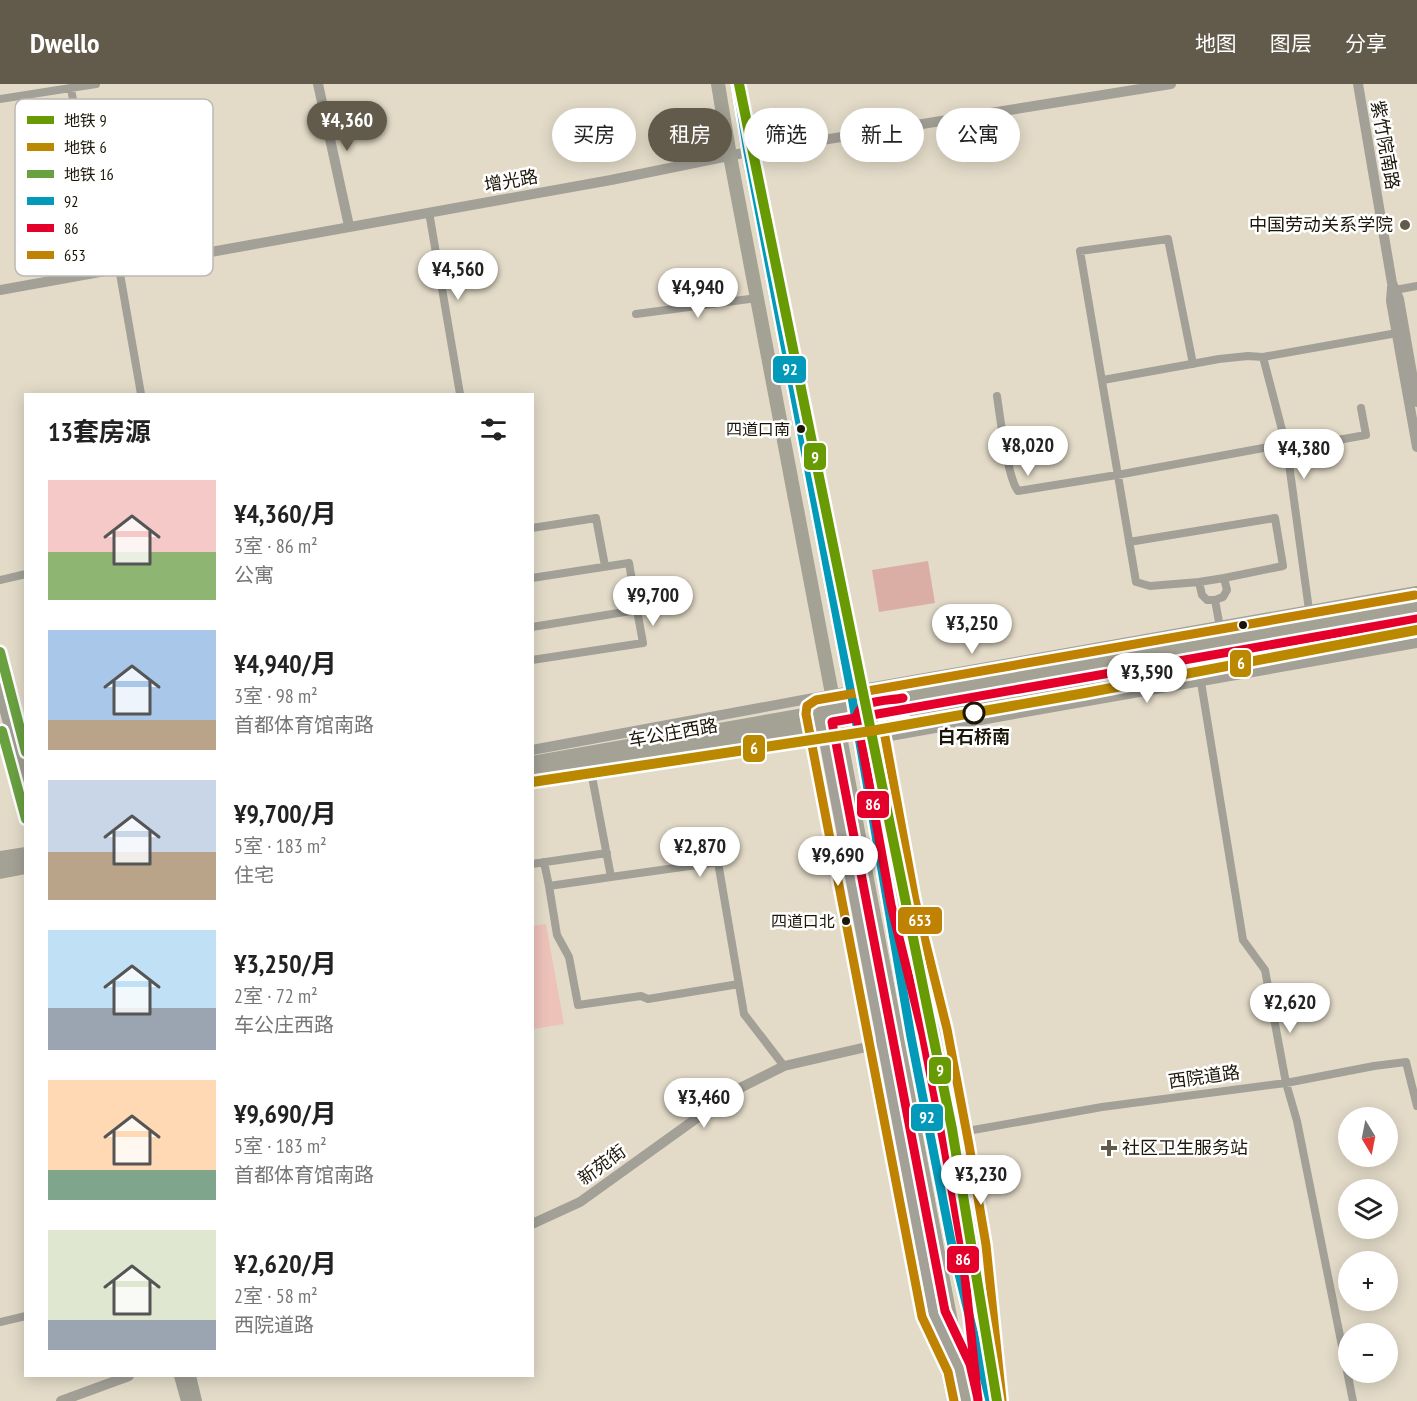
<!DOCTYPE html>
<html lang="zh">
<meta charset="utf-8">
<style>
body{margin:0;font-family:"PT Sans Narrow","Noto Sans SC",sans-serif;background:#f2f2f2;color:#222;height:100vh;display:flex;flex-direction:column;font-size:22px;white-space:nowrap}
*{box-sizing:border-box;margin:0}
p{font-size:20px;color:#767676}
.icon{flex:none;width:33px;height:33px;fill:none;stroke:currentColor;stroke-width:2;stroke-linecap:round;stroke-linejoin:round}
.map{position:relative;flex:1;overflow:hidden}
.drawer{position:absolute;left:24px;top:309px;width:510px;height:984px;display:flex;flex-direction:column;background:#fff;border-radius:0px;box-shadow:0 3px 15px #0003}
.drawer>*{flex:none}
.hud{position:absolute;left:552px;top:24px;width:570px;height:54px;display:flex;gap:12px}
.needle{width:39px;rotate:170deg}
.buttons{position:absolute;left:1338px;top:1023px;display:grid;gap:12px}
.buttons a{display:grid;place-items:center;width:60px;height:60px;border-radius:50%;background:#fff;box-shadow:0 3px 15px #0003;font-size:30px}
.price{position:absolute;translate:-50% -51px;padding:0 14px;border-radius:21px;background:#fff;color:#222;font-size:20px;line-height:39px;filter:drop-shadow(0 2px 3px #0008)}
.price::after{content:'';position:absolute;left:50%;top:36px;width:18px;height:14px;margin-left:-9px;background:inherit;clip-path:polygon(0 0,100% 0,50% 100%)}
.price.active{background:#625b4c;color:#fff}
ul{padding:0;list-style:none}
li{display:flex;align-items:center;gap:18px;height:150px;padding:0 24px}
li span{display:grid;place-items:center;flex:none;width:168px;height:120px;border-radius:0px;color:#555}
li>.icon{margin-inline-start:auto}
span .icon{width:72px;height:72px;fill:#fffc;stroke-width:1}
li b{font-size:26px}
h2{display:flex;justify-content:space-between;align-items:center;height:72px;padding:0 24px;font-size:26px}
.chip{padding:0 21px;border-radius:27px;background:#fff;box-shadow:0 3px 15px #0003;font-size:21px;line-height:54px}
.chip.active{background:#625b4c;color:#fff}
header{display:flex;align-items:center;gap:36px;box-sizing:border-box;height:84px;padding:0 30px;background:#625b4c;color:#fff}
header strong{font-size:28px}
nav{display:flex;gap:33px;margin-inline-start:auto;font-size:21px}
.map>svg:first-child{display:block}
</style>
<header>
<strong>Dwello</strong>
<nav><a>地图</a><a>图层</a><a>分享</a></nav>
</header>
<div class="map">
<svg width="1417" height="1317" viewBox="0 0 1417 1317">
<rect width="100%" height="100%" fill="#e3dbc8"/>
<path fill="#edc2b9" d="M546,840L564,940L533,945V842Z"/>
<path fill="#daada5" d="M928,477L935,519L879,528L872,486Z"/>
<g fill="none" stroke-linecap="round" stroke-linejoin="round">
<path stroke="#a2a097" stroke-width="8" d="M71,5L78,42
M0,15L96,0
M43,48L110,38
M429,128L460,310
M119,184L141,310
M1395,206L1417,202
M636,230L757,214
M1263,273L1287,365L1309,526
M1193,280L1168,155L1080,167L1136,498L1150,502L1199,498
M1103,296L1219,275L1248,272L1263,273L1397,249
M997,312C1000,332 1007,393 1018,407L1117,391L1285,360
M1287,365L1366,351L1361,324
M532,444L596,434L605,482
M1129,458L1275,434L1283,482L1224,494
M532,494L629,479L637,526
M0,496L26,490
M1215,516H1207L1202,511L1199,498L1224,494L1227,506L1223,513L1215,516L1223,560
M532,543L637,526L643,559L532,576
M1200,592L1243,856L1265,886L1286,999L1297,1037L1353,1317
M590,682L611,793L718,778L744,930L784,982
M544,778L549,802
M532,780L607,769
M611,793L549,802L557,851L569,873L578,921L641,912L648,915L739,900
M962,1051L973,1046L1102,1023L1286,999L1374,982L1406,978L1417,1022
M0,1238L26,1232"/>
<path stroke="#a2a097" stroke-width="10" d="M318,0L349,142
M1358,0L1392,199L1399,215L1417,318
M1392,203L1391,217L1417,363
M0,206L611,96L748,68L1171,0
M868,626L903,819L935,948L957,1063L974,1162L985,1275
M820,635L934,1231L955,1276
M873,655L1417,559
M532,666L851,607L1417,507
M906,954L935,948
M532,1140L580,1118L736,1006L784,982L888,958
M938,1249L952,1317
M61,1317L129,1292"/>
<path stroke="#a19f94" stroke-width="12" d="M0,568L26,668
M0,605L26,704
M180,1292L187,1317
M190,1292L196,1317"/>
<path stroke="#a4a295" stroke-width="14" d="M718,0L730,72L966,1317
M737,0L748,68L851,607L911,953L951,1157L990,1317
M869,632L1417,537
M532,679L1417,523
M532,692L846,636
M0,774L26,770
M0,788L26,783"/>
<defs>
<path id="bus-1" d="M737,0L748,68L851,607L911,953L951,1157L990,1317"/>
<path id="bus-2" d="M903,614C889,617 859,615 857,633L891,821L923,951L945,1065L962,1164L978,1317
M978,1315L970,1280L945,1227L832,638L1417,535"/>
<path id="bus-3" d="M907,638L883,642L915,816L947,945L969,1061L986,1161L1002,1316
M954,1317L948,1288L922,1233L806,630L807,622L816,616L1415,511"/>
</defs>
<use href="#bus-1" stroke="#fff" stroke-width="14"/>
<use href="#bus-2" stroke="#fff" stroke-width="14"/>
<use href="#bus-3" stroke="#fff" stroke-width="14"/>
<use href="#bus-1" stroke="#039aba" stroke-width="9"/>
<use href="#bus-2" stroke="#e4002b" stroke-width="9"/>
<use href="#bus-3" stroke="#c08202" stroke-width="9"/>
<defs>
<path id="metro-1" d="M739,0L952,1045L997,1317"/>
<path id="metro-2" d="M532,698L871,647L1085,609L1417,546"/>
<path id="metro-3" d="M0,568L26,668
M2,647L26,735"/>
</defs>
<use href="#metro-1" stroke="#fff" stroke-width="15"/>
<use href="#metro-2" stroke="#fff" stroke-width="15"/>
<use href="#metro-3" stroke="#fff" stroke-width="15"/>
<use href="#metro-1" stroke="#679a03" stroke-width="10"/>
<use href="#metro-2" stroke="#bb8900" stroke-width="10"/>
<use href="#metro-3" stroke="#69a140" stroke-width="10"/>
</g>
<g fill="#625b4c" stroke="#fff" stroke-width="2">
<circle cx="1405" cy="141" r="6"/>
<path d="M1106 1055h6v6h6v6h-6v6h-6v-6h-6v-6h6z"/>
</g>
<g fill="#1c1609" stroke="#fff" stroke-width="2">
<circle cx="801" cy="345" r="5"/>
<circle cx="1243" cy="541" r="5"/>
<circle cx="846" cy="837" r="5"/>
</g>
<circle fill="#fff" stroke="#1c1609" stroke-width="3" cx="974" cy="629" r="10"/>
<g text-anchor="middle" stroke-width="5" stroke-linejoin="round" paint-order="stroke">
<g font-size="16" fill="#1c1609" stroke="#fff" text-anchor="end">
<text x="790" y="351">四道口南</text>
<text x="835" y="843">四道口北</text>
</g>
<g font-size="18" fill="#1c1609" stroke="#fff">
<text transform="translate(1385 61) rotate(80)" y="6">紫竹院南路</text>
<text transform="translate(511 97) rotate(-10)" y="6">增光路</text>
<text transform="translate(673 649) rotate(-10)" y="6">车公庄西路</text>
<text transform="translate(1204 993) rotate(-8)" y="6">西院道路</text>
<text transform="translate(602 1081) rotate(-36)" y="6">新苑街</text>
</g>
<g font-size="18" fill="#1c1609" stroke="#fff" text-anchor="end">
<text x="1393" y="147">中国劳动关系学院</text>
<text x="1122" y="1070" text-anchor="start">社区卫生服务站</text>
</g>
<g font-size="18" font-weight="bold" fill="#1c1609" stroke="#fff">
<text x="974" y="659">白石桥南</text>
</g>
</g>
<rect x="15" y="15" width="198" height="177" rx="9" fill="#fff" stroke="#bbb9b5" stroke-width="1.5"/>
<rect x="27" y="32" width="27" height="8" fill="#679a03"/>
<rect x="27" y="59" width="27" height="8" fill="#bb8900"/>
<rect x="27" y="86" width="27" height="8" fill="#69a140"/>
<rect x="27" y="113" width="27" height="8" fill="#039aba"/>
<rect x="27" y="140" width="27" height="8" fill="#e4002b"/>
<rect x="27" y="167" width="27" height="8" fill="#c08202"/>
<g font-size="16" fill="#1c1609">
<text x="64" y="42">地铁 9</text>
<text x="64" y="69">地铁 6</text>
<text x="64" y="96">地铁 16</text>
<text x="64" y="123">92</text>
<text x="64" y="150">86</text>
<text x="64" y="177">653</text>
</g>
<g stroke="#fff" stroke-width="2">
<rect x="772" y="271" width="35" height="29" rx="6" fill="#039aba"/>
<rect x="803" y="358" width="24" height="29" rx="6" fill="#679a03"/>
<rect x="1229" y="565" width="23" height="29" rx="6" fill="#bb8900"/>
<rect x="742" y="650" width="24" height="29" rx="6" fill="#bb8900"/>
<rect x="856" y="706" width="34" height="29" rx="6" fill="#e4002b"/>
<rect x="897" y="822" width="46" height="29" rx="6" fill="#c08202"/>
<rect x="928" y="972" width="24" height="29" rx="6" fill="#679a03"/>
<rect x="910" y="1019" width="34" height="29" rx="6" fill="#039aba"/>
<rect x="946" y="1161" width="34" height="29" rx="6" fill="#e4002b"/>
</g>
<g font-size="16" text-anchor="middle" font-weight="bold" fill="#fff">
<text x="790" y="291">92</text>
<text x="815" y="379">9</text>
<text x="1241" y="585">6</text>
<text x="754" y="670">6</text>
<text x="873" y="726">86</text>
<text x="920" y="842">653</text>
<text x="940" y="992">9</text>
<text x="927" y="1039">92</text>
<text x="963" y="1181">86</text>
</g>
</svg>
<div class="buttons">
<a><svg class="needle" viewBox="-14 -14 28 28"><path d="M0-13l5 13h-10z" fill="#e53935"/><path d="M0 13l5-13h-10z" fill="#767676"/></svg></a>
<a><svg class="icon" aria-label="layers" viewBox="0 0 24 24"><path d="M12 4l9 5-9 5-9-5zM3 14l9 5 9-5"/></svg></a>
<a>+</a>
<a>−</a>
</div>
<b class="price active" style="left:347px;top:68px">¥4,360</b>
<b class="price" style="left:458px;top:217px">¥4,560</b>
<b class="price" style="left:698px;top:235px">¥4,940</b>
<b class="price" style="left:1028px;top:393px">¥8,020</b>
<b class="price" style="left:1304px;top:396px">¥4,380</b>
<b class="price" style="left:653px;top:543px">¥9,700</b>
<b class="price" style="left:972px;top:571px">¥3,250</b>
<b class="price" style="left:1147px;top:620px">¥3,590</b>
<b class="price" style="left:700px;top:794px">¥2,870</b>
<b class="price" style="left:838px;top:803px">¥9,690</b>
<b class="price" style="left:1290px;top:950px">¥2,620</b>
<b class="price" style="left:704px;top:1045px">¥3,460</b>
<b class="price" style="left:981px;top:1122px">¥3,230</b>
<div class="hud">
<a class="chip">买房</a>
<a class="chip active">租房</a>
<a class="chip">筛选</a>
<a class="chip">新上</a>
<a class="chip">公寓</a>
</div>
<section class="drawer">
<h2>13套房源<svg class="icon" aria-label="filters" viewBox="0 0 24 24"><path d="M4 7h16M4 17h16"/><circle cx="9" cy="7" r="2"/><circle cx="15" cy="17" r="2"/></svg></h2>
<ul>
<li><span style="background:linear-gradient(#f6c9c9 60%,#8fb573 0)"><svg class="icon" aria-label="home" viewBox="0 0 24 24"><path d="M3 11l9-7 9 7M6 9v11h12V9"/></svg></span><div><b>¥4,360/月</b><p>3室 · 86 m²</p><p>公寓</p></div></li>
<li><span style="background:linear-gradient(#a9c7e8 75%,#b9a48a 0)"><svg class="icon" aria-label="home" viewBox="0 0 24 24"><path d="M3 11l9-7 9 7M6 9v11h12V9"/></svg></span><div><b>¥4,940/月</b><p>3室 · 98 m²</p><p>首都体育馆南路</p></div></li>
<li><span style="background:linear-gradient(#c9d6e8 60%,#b9a48a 0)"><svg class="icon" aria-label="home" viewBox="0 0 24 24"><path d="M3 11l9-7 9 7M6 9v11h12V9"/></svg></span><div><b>¥9,700/月</b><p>5室 · 183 m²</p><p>住宅</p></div></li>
<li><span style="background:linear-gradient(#bfe0f5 65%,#9aa5b1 0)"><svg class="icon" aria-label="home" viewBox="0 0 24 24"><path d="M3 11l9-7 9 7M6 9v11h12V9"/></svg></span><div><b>¥3,250/月</b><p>2室 · 72 m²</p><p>车公庄西路</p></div></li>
<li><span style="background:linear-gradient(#ffd9b3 75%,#7fa58c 0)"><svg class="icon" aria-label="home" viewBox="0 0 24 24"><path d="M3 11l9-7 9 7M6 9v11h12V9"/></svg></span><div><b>¥9,690/月</b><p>5室 · 183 m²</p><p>首都体育馆南路</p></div></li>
<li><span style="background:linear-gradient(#dfe7d0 75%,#9aa5b1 0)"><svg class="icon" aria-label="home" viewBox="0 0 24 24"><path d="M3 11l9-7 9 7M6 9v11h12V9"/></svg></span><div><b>¥2,620/月</b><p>2室 · 58 m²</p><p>西院道路</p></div></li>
</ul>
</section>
</div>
